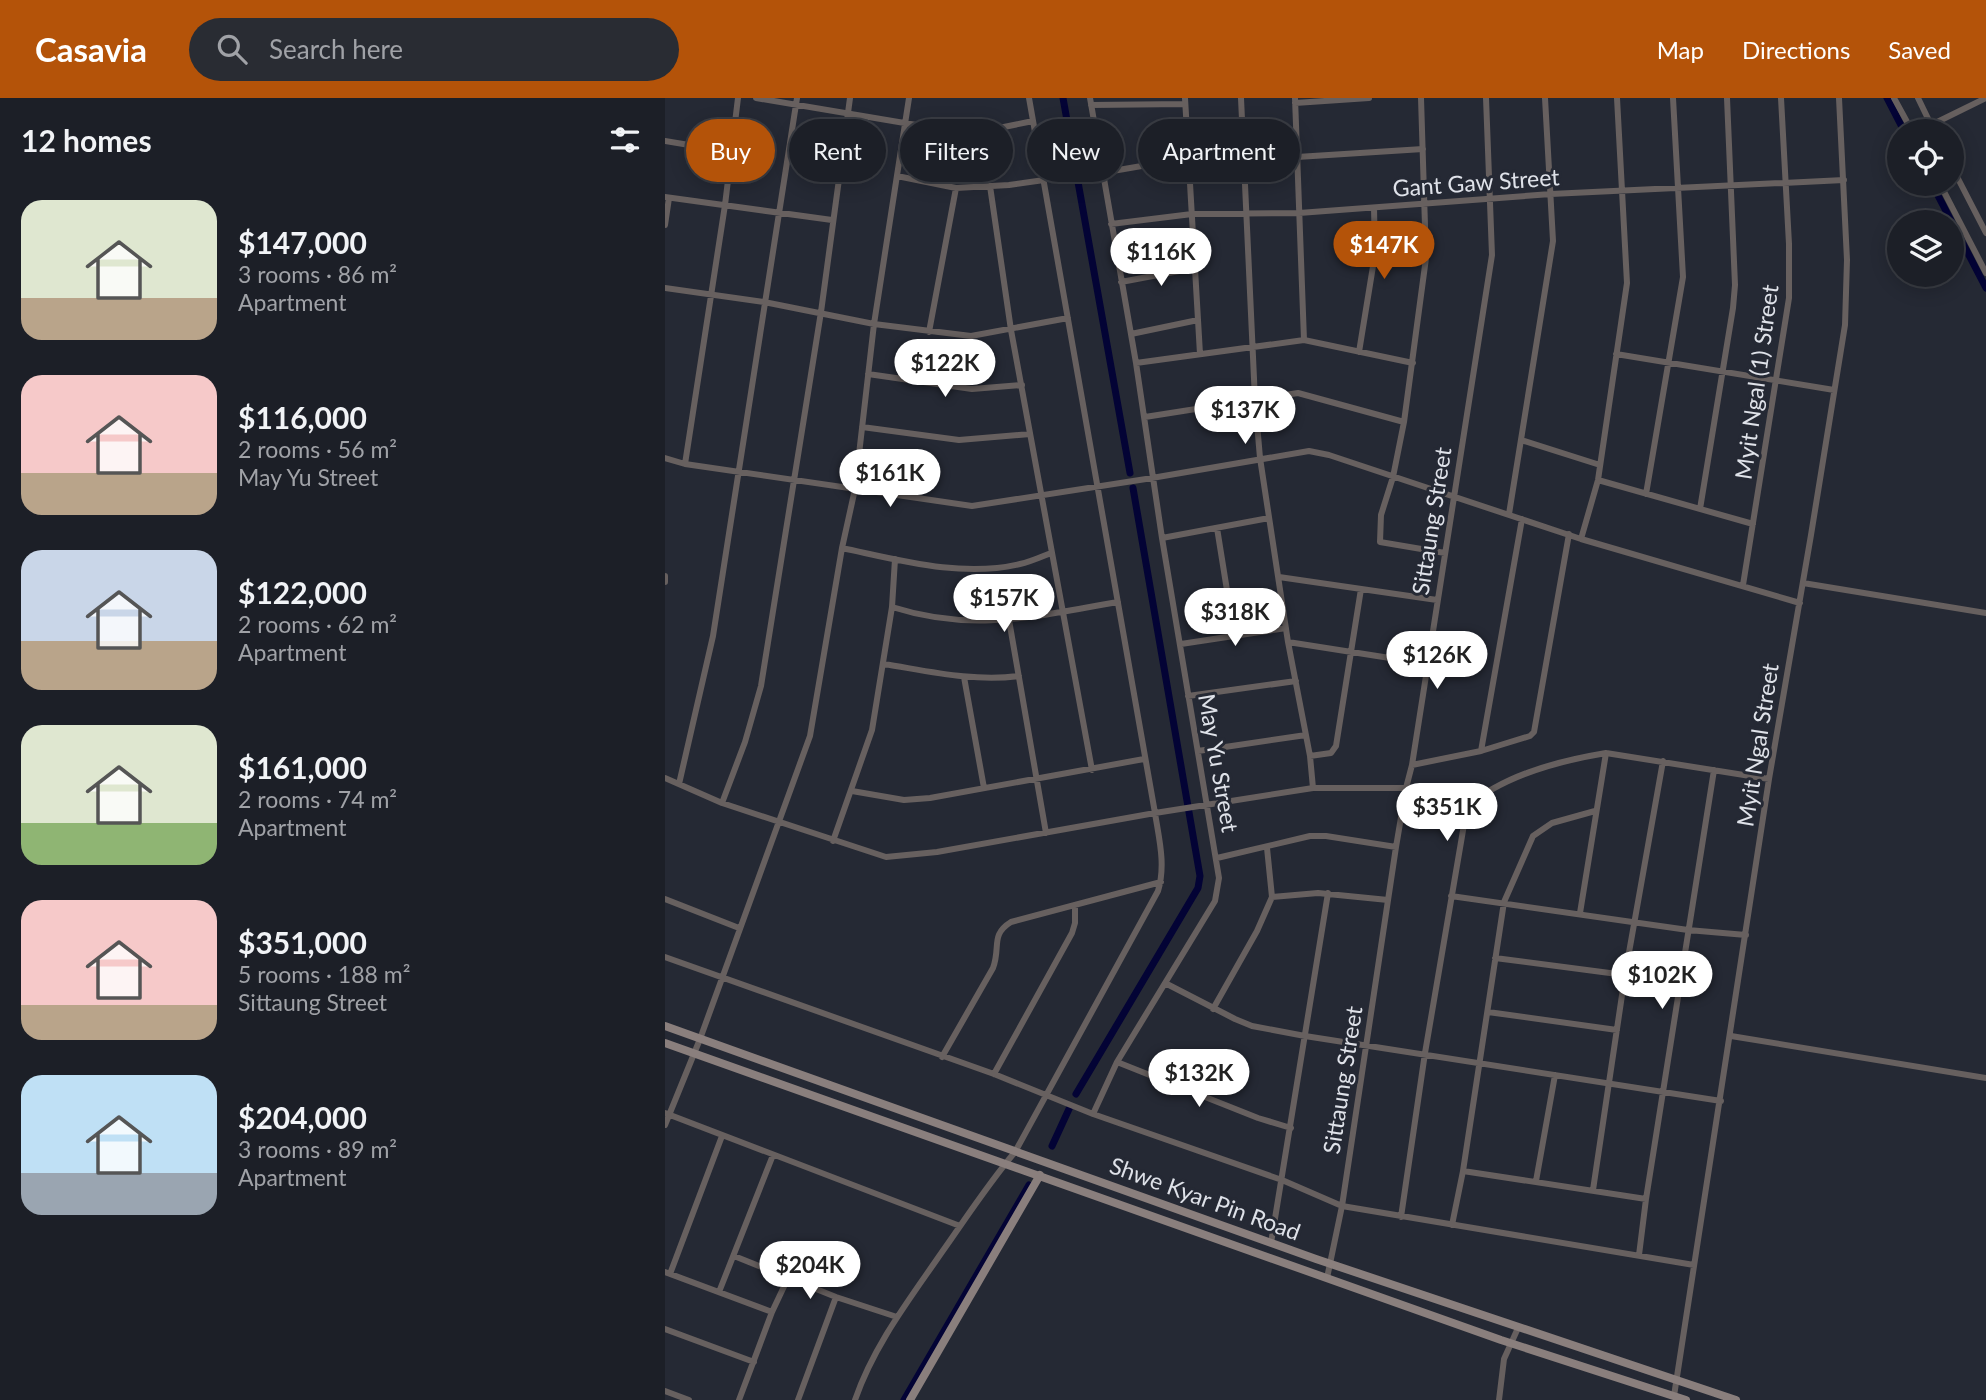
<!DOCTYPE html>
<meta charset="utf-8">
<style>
body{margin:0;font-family:Lato,sans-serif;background:#292c33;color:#f1f3f6;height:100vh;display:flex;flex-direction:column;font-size:26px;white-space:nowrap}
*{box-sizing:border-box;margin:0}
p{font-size:23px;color:#a0a2a7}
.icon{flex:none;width:38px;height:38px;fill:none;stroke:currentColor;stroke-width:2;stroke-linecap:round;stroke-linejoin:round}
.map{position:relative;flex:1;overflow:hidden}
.drawer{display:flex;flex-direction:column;background:#1c1f27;width:665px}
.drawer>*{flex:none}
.hud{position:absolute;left:21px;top:21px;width:665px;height:63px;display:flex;gap:14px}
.fabs{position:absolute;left:1222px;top:21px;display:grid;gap:14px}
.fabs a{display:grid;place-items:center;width:77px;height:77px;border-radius:50%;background:#1c1f27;box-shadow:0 4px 18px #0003,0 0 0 2px #3a3d44;font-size:35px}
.price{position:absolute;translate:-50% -60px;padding:0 16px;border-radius:24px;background:#fff;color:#222;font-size:23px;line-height:46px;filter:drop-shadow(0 2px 4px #0008)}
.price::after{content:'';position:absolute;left:50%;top:42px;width:21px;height:16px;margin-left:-10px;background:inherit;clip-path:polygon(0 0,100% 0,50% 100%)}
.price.selected{background:#b45309;color:#fff}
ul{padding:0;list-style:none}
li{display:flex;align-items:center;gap:21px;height:175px;padding:0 21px}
li span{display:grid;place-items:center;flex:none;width:196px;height:140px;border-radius:21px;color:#555}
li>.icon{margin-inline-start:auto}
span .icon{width:84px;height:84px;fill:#fffc;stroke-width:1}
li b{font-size:30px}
h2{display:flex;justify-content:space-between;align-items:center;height:84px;padding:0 21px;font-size:30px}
.pill{padding:0 24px;border-radius:32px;background:#1c1f27;box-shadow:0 4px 18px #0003,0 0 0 2px #3a3d44;font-size:24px;line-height:63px}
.pill.selected{background:#b45309;color:#fff}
header{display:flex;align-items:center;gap:42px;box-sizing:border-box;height:98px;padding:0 35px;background:#b45309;color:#fff}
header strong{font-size:33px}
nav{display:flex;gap:38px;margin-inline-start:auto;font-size:24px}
.search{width:490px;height:63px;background:#292c33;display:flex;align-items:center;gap:18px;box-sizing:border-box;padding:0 24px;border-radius:38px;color:#a0a2a7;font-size:26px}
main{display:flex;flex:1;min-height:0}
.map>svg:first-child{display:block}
</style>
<header>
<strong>Casavia</strong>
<div class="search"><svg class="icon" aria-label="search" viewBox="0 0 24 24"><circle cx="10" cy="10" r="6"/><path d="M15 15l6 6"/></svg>Search here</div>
<nav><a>Map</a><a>Directions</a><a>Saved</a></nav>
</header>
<main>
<section class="drawer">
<h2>12 homes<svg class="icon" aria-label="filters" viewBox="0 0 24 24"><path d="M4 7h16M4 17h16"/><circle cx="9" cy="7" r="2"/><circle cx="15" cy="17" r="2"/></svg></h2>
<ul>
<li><span style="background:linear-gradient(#dfe7d0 70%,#b9a48a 0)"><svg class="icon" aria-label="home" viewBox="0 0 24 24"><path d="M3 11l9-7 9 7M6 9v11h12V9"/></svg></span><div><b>$147,000</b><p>3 rooms · 86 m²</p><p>Apartment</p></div></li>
<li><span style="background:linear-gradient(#f6c9c9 70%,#b9a48a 0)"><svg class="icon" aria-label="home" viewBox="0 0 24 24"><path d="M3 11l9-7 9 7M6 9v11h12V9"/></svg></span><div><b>$116,000</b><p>2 rooms · 56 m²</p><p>May Yu Street</p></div></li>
<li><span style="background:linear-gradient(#c9d6e8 65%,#b9a48a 0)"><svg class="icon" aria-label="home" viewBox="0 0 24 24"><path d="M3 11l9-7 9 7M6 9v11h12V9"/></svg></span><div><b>$122,000</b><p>2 rooms · 62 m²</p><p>Apartment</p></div></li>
<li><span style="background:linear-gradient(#dfe7d0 70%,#8fb573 0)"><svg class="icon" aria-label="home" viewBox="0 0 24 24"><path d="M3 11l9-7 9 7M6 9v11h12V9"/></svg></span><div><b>$161,000</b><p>2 rooms · 74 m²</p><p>Apartment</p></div></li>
<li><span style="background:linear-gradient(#f6c9c9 75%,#b9a48a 0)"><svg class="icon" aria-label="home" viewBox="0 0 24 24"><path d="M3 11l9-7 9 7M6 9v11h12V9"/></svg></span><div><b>$351,000</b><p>5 rooms · 188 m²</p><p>Sittaung Street</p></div></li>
<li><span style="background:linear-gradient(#bfe0f5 70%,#9aa5b1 0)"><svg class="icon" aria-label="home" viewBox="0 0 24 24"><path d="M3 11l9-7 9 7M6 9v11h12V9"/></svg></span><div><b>$204,000</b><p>3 rooms · 89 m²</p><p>Apartment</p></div></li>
</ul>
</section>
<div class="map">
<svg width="1321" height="1302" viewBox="0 0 1321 1302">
<rect width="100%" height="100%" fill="#252934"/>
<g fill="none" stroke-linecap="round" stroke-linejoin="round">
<path stroke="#030335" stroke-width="7" d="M398,0L465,375
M1222,0L1239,33
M1267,86L1321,190
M411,996L533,790L535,778L468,390
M387,1048L404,1011
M239,1302L364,1087"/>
<path stroke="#67605f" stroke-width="6" d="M91,0L281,32L334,30L368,23
M425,0L471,265L497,440L554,780L550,803L452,964L428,1016
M520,0L535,256
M576,0L590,302L595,360L623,544L645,658L648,690
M630,0L639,242
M756,0L761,160L739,324L728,379L716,417L715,444L780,455
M1229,0L1247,33
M1253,0L1269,33
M630,5L704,0
M426,7L520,6
M1266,27L1321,0
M0,43L66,54
M632,59L758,51
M1286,67L1321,135
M436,75L523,60
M232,78L291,90L344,87L379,82
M1275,86L1321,175
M325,88L346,232L427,672
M0,99L167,122
M446,126L527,116L634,115L886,96L1179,82
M0,127L4,100
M456,184L530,170
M0,190L99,204L209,226L306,238L403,220
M264,234L291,90
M466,236L533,222
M694,254L710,156L709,110
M951,256L1169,292
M471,265L639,242L748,265
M203,276L307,291L357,287
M480,319L633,295L739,324
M197,329L294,342L365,336
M856,342L935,367
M0,360L20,366L307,408L481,381L644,353L664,357L916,441L1135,505
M20,366L60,107L73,0
M933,382L1088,426
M981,396L1018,179L1008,0
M1035,411L1068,210L1070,187L1062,0
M844,416L888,143L880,0
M552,430L569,536
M497,440L604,420
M916,441L933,382L962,185L952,0
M177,450C234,462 297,480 355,466C365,464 376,459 386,455
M0,478V484
M614,479L772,502
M1138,485L1321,515
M1078,487L1124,200V146L1116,0
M227,509C309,535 370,518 453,504
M344,522L381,735
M623,544L763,566
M516,546L621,530
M219,566C263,573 308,584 354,578
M299,579L319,690
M523,598L631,583
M533,653L641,637
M816,653L857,421
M645,658L666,655L671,648L696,491
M747,667L816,653L865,638L869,634L904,436
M0,680L57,705L221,759L272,754L490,715L648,690H741L802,709
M14,686L48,538L132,0
M187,693L239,702L265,700L479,661
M57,705L80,644L96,588L156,214L185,0
M168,743L207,632L227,509L230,461
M552,760L645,738H661L731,749
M786,798L1023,832L1081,837
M607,799L653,795L723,802
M0,801L74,830
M915,815L941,655
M0,859L329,976L428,1016L617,1082L677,1108L1029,1167
M830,860L960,877
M500,885L570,921L587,928L640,938L1056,1003
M548,911L592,833L607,799L602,750
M823,914L952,932
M1066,938L1321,980
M277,959L328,870C336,849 325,837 346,824L496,784
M452,964L593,1020L626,1030
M329,976L407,835L410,825V808
M0,1015L295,1128
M0,1027L35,941L145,638L177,450L190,391L209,226L244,0
M798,1073L981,1101
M871,1083L890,977
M928,1092L960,877L998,663
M736,1119L760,955L802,709C839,677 893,663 941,655L1104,681
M787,1127L798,1073L839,804L868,738L887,725L930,713
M606,1145L663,795
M974,1157L981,1101L1049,672
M69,1158L171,1199L232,1219
M0,1174L107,1214
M5,1176L57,1038
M662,1180L677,1108L731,749L741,690L747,667L827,157L821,0
M54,1194L108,1057
M0,1231L89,1264
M0,1293L24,1302
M1009,1298L1104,681L1146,437L1180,227L1182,162L1174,0
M74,1302L107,1214L123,1180
M133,1302L171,1199
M190,1302C209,1247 244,1202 277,1154C301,1120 323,1086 350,1054L493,793C501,767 494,741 490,715L364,0
M834,1302L839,1261L853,1230"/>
<path stroke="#8a7f7d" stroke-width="8" d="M0,928L651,1161L1071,1302
M0,945L836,1242L1021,1302
M245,1302L375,1077"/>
</g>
<g text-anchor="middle" stroke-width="6" stroke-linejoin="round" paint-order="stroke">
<g font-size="23" fill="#dfe2e9" stroke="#252934">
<text transform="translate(811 85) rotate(-4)" y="8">Gant Gaw Street</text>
<text transform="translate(1092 284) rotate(-82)" y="8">Myit Ngal (1) Street</text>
<text transform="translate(767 423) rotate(-81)" y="8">Sittaung Street</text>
<text transform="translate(1093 647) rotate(-81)" y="8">Myit Ngal Street</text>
<text transform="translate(553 665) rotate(80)" y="8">May Yu Street</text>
<text transform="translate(678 982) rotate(-81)" y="8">Sittaung Street</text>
<text transform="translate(540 1101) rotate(20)" y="8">Shwe Kyar Pin Road</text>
</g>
</g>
</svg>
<div class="fabs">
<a><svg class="icon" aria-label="locate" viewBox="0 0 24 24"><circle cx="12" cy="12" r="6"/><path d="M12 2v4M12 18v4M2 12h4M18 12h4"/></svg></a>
<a><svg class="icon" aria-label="layers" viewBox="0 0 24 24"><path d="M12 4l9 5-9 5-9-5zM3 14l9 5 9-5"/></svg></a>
</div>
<b class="price selected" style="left:719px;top:183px">$147K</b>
<b class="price" style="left:496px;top:190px">$116K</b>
<b class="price" style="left:280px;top:301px">$122K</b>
<b class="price" style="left:580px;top:348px">$137K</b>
<b class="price" style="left:225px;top:411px">$161K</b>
<b class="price" style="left:339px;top:536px">$157K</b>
<b class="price" style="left:570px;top:550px">$318K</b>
<b class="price" style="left:772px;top:593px">$126K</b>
<b class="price" style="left:782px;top:745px">$351K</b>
<b class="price" style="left:997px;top:913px">$102K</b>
<b class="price" style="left:534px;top:1011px">$132K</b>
<b class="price" style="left:145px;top:1203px">$204K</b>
<div class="hud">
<a class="pill selected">Buy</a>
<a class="pill">Rent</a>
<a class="pill">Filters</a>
<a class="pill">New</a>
<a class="pill">Apartment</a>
</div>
</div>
</main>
